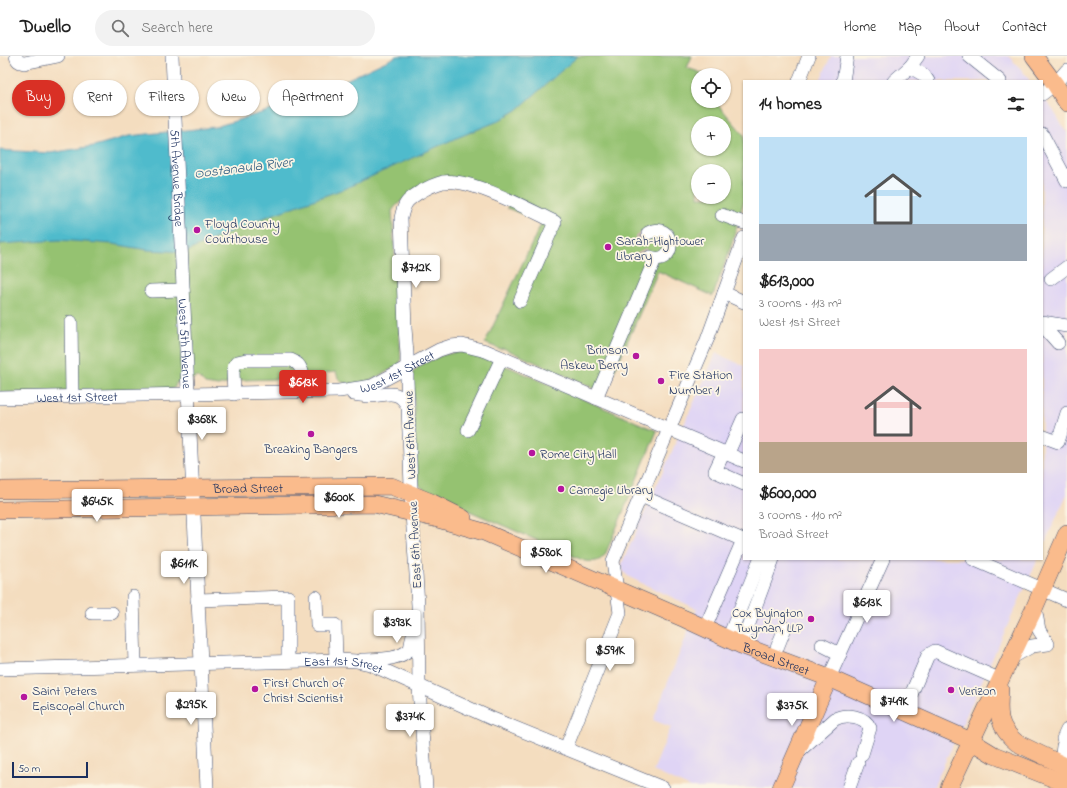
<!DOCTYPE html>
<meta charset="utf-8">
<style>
body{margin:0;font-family:"Indie Flower",sans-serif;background:#f2f2f2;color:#222;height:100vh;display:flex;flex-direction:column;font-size:15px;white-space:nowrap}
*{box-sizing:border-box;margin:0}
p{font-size:13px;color:#767676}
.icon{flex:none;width:22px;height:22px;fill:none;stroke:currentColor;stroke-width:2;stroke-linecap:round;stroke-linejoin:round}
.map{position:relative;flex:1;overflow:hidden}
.panel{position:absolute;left:743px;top:24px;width:300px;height:480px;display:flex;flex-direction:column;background:#fff;border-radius:0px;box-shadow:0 1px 3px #0004}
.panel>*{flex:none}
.banner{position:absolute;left:12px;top:24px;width:380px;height:36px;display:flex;gap:8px}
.fabs{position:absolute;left:691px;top:12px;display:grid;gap:8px}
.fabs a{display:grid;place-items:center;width:40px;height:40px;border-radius:50%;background:#fff;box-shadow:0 1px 3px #0004;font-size:20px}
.scale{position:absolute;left:12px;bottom:10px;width:76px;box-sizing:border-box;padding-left:4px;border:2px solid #1b2f5e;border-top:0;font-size:11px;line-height:14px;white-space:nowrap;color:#1b2f5e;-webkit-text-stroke:3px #fcf5e5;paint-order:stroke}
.price{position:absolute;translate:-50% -34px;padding:0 9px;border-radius:4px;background:#fff;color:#222;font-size:13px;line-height:26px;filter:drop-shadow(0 1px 2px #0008)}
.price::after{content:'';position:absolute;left:50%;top:24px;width:12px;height:9px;margin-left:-6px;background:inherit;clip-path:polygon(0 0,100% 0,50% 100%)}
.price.current{background:#d93025;color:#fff}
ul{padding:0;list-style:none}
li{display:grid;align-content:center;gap:8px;height:212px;padding:0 16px}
li span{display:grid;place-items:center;height:124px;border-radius:0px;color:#555}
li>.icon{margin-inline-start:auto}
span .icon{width:72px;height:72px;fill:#fffc;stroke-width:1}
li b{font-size:17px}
h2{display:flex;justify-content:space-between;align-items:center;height:48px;padding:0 16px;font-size:17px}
.tag{padding:0 14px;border-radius:18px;background:#fff;box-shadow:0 1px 3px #0004;font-size:14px;line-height:36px}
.tag.current{background:#d93025;color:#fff}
header{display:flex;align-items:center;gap:24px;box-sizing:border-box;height:56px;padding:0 20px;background:#fff;border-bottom:1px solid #e0e0e0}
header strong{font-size:19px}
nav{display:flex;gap:22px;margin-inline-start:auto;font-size:14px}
.search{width:280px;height:36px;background:#f2f2f2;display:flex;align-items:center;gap:10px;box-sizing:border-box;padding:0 14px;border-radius:22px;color:#767676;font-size:15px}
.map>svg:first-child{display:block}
</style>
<header>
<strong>Dwello</strong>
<div class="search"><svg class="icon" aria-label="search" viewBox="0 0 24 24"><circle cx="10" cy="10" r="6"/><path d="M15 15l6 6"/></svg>Search here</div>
<nav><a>Home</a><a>Map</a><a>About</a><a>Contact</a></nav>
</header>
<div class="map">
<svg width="1067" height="732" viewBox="0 0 1067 732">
<rect width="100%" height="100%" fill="#fcf5e5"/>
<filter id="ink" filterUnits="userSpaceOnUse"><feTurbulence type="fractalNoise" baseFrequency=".025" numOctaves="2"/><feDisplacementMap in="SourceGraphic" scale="8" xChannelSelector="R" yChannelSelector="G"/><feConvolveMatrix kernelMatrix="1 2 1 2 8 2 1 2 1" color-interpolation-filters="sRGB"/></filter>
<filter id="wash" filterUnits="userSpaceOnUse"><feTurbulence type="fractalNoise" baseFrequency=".012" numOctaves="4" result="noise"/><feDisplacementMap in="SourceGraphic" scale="16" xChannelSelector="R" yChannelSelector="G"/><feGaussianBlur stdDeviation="0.9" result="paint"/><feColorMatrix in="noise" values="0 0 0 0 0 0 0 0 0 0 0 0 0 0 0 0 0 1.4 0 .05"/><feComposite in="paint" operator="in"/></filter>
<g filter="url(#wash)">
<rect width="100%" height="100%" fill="#f4ddbf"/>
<path fill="#dfd4f5" d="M831,0H1008L1021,13L1030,25H820Z
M1042,40L1053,54L1067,77V438L1042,493Z
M716,297L744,310V503H1038L933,732H691L653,715L671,671L653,664L697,553L629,521L623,515L622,507Z"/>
<path fill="#95c271" stroke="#587868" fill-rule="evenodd" d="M506,0H692L687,12L708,19H698V45H715L744,79V144L731,190L713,240L658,215L605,337L503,292L500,293L485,287L542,166L507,152L510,145L456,122C436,130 403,137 392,155L401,304L399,309L370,325L350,328L342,326L338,322L336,316L326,317L324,321L317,324L311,322L241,324L218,330L205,328L198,321L176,327L175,331L172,333L0,337V138ZM698,67H724V93H698ZM698,115H724V141H698Z
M461,296L473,297L511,312L657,375L605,499C599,506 594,506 585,505L428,437L419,429L416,415L413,316C425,304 444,297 461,296Z"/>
<path fill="#50bbcc" stroke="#367595" d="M397,0H578L517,54L496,66L454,83L346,132L249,167L186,196L148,194L113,188L59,184L0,188V94L50,97L94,90L129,80L215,71L301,45Z"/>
</g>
<g filter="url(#ink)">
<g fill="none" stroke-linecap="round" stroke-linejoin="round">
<path stroke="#c9baac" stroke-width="13" stroke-dasharray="13 6" stroke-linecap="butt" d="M648,177C640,185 640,195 650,201"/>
<defs>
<g id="minor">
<path d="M16,0C17,5 19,6 24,7L58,0"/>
<path id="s1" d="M172,0L207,732"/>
<path d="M918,0L910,11L924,19L928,25"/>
<path d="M969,0L1000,25"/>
<path d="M799,25L809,0"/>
<path d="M843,25L847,0"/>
<path d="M894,25L910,11"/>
<path d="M1042,38L1055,28L1067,14"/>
<path d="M1042,78L1067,125"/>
<path d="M722,159L744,167"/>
<path d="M648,177C675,163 679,211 650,201"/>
<path d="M1051,223L1067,211"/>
<path d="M151,235L183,234"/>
<path d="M724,237L744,246"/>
<path d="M71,266L72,339"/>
<path d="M1042,266L1067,270"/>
<path d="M1042,269L1058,287"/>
<path d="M234,338L233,316L234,311L237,306L246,304H291C305,309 303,323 304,336"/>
<path d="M353,338C358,339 363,340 369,340C386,340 398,331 408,351"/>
<path id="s2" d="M0,342L339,335L372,330L439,294L451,290L462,289L486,295L744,405"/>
<path d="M596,342L655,203"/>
<path d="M468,374L502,302"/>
<path d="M1042,380L1058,386L1067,357"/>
<path d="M724,396L715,415L744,428"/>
<path d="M728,397L743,363"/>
<path d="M641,440L743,484L705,572"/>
<path d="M973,503L1067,544"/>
<path d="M133,541L135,609"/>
<path d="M316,541L317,569H335L336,604"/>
<path d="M197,544L288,541V605"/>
<path d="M92,557H112"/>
<path d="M728,583L760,503"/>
<path d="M741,589L773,503"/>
<path d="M822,589L840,598"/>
<path d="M773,602L785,572"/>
<path d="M1011,602L1032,590L1048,588L1039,574L1035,551"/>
<path d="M362,604C378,603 398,605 410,593L413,578"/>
<path id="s3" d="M0,613L340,604L356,605L370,608L493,663L663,732"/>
<path d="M829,622L883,503"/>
<path d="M904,655L928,599L935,595L1001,624"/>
<path d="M1063,683L1067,674"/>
<path d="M1063,690L1062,698L1065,710"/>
<path d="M566,692L620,557L613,505L707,284L744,182"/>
<path d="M798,696L835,663C846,657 865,660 870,672L862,698"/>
<path d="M426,732L419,631L418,549L412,457L407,323V298L405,272L401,162C404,147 407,144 420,136C427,132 435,128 443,126C469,121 530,154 555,166L520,245"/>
<path d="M849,732L858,707"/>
</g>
<g id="major">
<path d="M1034,0L1055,28L1067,47"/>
<path id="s4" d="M0,434L391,430L431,446L463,462"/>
<path id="s5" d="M0,454L374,448L438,463L484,476L685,563L741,589L829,622L971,685L994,699L1067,728"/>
<path d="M1000,633C998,657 997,671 1017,687L1067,711"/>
<path d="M781,732L829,622"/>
<path d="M949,732L1033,555L1067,477"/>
</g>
</defs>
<use href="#minor" stroke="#3c496d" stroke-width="14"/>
<use href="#major" stroke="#3c496d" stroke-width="18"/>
<use href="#minor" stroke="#fff" stroke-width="13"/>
<use href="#major" stroke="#fabb8c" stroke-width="17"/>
</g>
</g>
<g fill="#b5179e" stroke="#fcf5e5" stroke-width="1.5">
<circle cx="197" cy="174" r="4"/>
<circle cx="608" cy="191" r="4"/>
<circle cx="636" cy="300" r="4"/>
<circle cx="661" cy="325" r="4"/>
<circle cx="311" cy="378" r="4"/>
<circle cx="532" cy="397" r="4"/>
<circle cx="561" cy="433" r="4"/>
<circle cx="811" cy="563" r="4"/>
<circle cx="255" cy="633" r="4"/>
<circle cx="951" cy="634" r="4"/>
<circle cx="24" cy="641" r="4"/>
</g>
<g text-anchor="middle" stroke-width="3.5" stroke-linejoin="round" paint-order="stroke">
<g font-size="13" fill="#1b2f5e" stroke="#fcf5e5">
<text dy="5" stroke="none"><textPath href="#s1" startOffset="122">5th Avenue Bridge</textPath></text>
<text dy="5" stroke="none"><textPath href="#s1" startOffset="288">West 5th Avenue</textPath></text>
<text dy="5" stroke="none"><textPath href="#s2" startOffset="401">West 1st Street</textPath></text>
<text dy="5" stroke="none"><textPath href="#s2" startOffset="77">West 1st Street</textPath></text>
<text transform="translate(409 379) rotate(-92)" y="5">West 6th Avenue</text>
<text dy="5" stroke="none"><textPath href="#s4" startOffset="248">Broad Street</textPath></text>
<text transform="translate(414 489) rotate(-93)" y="5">East 6th Avenue</text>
<text dy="5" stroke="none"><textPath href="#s5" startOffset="806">Broad Street</textPath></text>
<text dy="5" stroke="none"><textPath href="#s3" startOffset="344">East 1st Street</textPath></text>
</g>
<g font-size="13" fill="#1b2f5e" stroke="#fcf5e5" text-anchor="start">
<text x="205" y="172">Floyd County<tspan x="205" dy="15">Courthouse</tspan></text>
<text x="616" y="189">Sarah-Hightower<tspan x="616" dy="15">Library</tspan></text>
<text x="628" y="298" text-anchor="end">Brinson<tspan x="628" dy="15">Askew Berry</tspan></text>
<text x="669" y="323">Fire Station<tspan x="669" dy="15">Number 1</tspan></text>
<text x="311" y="397" text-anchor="middle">Breaking Bangers</text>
<text x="540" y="402">Rome City Hall</text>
<text x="569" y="438">Carnegie Library</text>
<text x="803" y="561" text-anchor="end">Cox Byington<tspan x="803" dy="15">Twyman, LLP</tspan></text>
<text x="263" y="631">First Church of<tspan x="263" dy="15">Christ Scientist</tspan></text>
<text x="32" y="639">Saint Peters<tspan x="32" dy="15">Episcopal Church</tspan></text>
<text x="959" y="639">Verizon</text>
</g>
<g font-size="14" font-style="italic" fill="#2b597f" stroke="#fcf5e5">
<text transform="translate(243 111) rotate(-7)" y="5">Oostanaula River</text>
</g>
</g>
</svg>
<div class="fabs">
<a><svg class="icon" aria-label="locate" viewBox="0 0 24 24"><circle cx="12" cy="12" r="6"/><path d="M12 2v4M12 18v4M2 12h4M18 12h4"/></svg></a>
<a>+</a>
<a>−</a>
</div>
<div class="scale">50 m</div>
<b class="price" style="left:416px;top:233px">$712K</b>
<b class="price current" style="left:303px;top:348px">$613K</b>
<b class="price" style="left:202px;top:385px">$368K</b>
<b class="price" style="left:339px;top:463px">$600K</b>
<b class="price" style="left:97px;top:467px">$645K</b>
<b class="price" style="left:546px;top:518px">$580K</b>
<b class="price" style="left:184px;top:529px">$611K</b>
<b class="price" style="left:867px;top:568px">$613K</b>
<b class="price" style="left:397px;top:588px">$393K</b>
<b class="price" style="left:610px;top:616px">$591K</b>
<b class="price" style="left:894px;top:667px">$749K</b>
<b class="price" style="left:191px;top:670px">$295K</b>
<b class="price" style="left:792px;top:671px">$375K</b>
<b class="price" style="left:410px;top:682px">$374K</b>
<div class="banner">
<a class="tag current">Buy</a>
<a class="tag">Rent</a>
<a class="tag">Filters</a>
<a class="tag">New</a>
<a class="tag">Apartment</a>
</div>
<section class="panel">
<h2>14 homes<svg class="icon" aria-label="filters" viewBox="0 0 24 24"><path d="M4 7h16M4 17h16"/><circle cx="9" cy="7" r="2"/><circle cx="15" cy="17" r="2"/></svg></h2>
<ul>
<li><span style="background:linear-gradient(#bfe0f5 70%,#9aa5b1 0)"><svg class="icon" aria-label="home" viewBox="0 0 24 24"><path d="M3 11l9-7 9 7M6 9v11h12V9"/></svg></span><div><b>$613,000</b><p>3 rooms · 113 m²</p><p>West 1st Street</p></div></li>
<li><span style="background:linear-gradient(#f6c9c9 75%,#b9a48a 0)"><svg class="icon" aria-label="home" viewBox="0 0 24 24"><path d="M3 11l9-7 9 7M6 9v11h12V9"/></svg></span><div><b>$600,000</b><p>3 rooms · 110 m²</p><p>Broad Street</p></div></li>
</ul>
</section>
</div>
